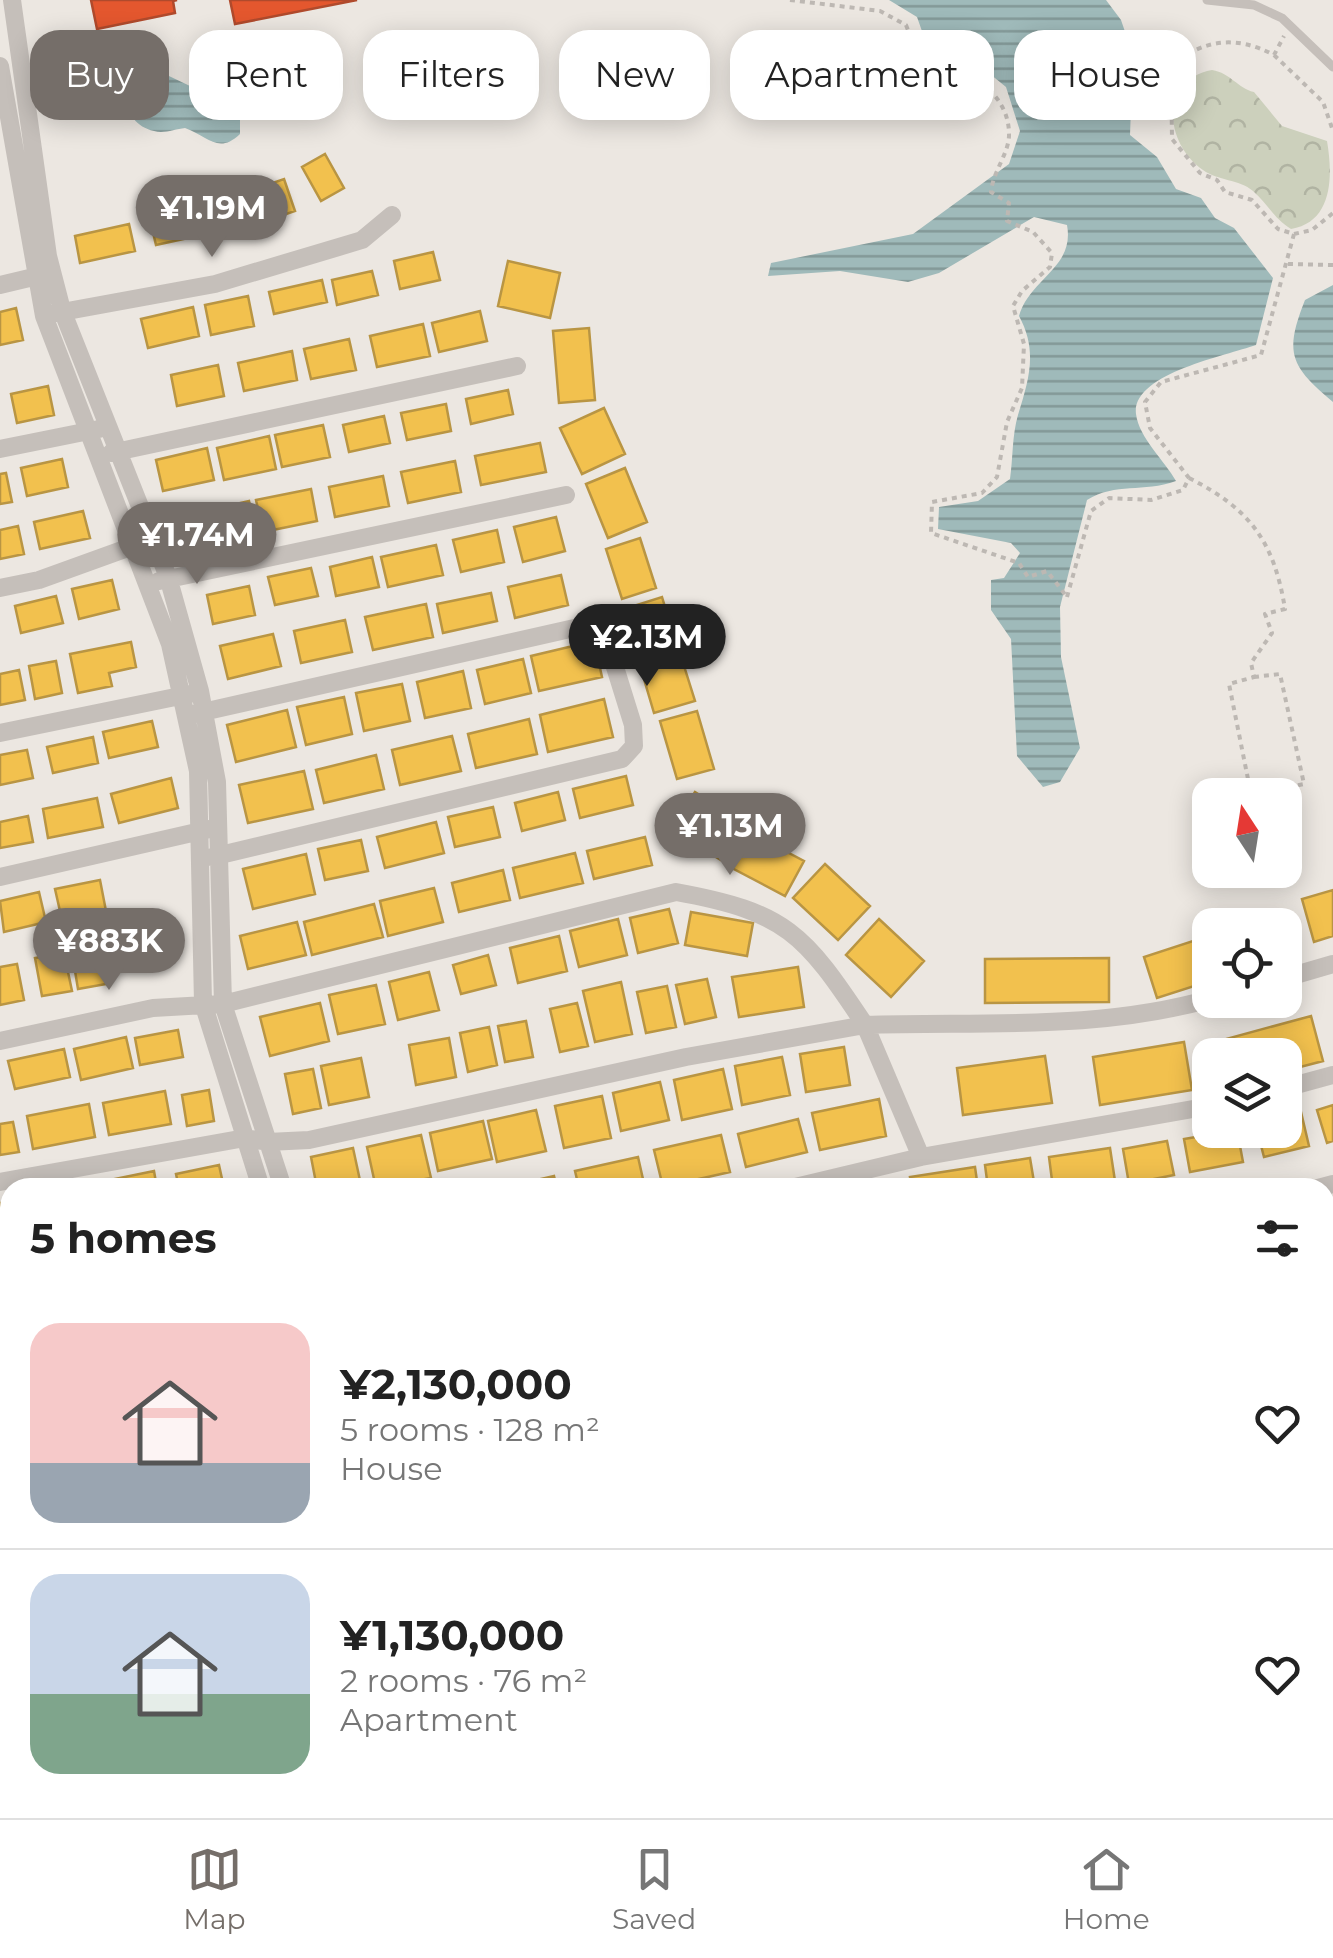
<!DOCTYPE html>
<meta charset="utf-8">
<style>
body{margin:0;font-family:Montserrat,sans-serif;background:#f6f6f6;color:#222;height:100vh;display:flex;flex-direction:column;font-size:38px;white-space:nowrap}
*{box-sizing:border-box;margin:0}
p{font-size:32px;color:#767676}
.icon{flex:none;width:55px;height:55px;fill:none;stroke:currentColor;stroke-width:2;stroke-linecap:round;stroke-linejoin:round}
.map{position:relative;flex:1;overflow:hidden}
.details{position:absolute;left:0px;top:1178px;width:1335px;height:642px;display:flex;flex-direction:column;background:#fff;border-radius:30px 30px 0 0;box-shadow:0 5px 25px #0003}
.details>*{flex:none}
.top-card{position:absolute;left:30px;top:30px;width:1275px;height:90px;display:flex;gap:20px}
.needle{width:65px;rotate:348deg}
.controls{position:absolute;left:1192px;top:778px;display:grid;gap:20px}
.controls a{display:grid;place-items:center;width:110px;height:110px;border-radius:20px;background:#fff;box-shadow:0 5px 25px #0003;font-size:50px}
.price{position:absolute;translate:-50% -85px;padding:0 22px;border-radius:35px;background:#756e69;color:#fff;font-size:32px;line-height:65px;filter:drop-shadow(0 2px 5px #0008)}
.price::after{content:'';position:absolute;left:50%;top:60px;width:30px;height:22px;margin-left:-15px;background:inherit;clip-path:polygon(0 0,100% 0,50% 100%)}
.price.active{background:#222;color:#fff}
ul{padding:0;list-style:none}
li{display:flex;align-items:center;gap:30px;height:250px;padding:0 30px}
li+li{border-top:2px solid #e0e0e0}
li span{display:grid;place-items:center;flex:none;width:280px;height:200px;border-radius:30px;color:#555}
li>.icon{margin-inline-start:auto}
span .icon{width:120px;height:120px;fill:#fffc;stroke-width:1}
li b{font-size:42px}
h2{display:flex;justify-content:space-between;align-items:center;height:120px;padding:0 30px;font-size:42px}
.tag{padding:0 35px;border-radius:30px;background:#fff;box-shadow:0 5px 25px #0003;font-size:35px;line-height:90px}
.tag.active{background:#756e69;color:#fff}
.dock{display:flex;justify-content:space-around;align-items:center;height:140px;border-top:2px solid #e0e0e0;background:#fff;font-size:28px;color:#767676}
.dock a{display:grid;justify-items:center;gap:5px}
.dock .active{color:#756e69}
.map>svg:first-child{display:block}
</style>
<div class="map">
<svg width="1333" height="1818" viewBox="0 0 1333 1818">
<defs>
<pattern id="park-crowns" width="20" height="18" patternUnits="userSpaceOnUse" patternTransform="scale(2.5)"><rect width="20" height="18" fill="#ccd0bc"/><path d="M2 6a3 3 0 1 1 6 0M12 15a3 3 0 1 1 6 0" fill="none" stroke="#b0b3a2"/></pattern>
<pattern id="water-rules" width="6" height="5" patternUnits="userSpaceOnUse" patternTransform="scale(2.5)"><rect width="6" height="5" fill="#9fbaba"/><path d="M0 2.5h6" fill="none" stroke="#829897"/></pattern>
</defs>
<rect width="100%" height="100%" fill="#ece7e1"/>
<path fill="url(#park-crowns)" d="M1212,70C1231,73 1237,88 1254,92L1282,126L1327,141C1333,176 1333,222 1291,229C1274,219 1268,204 1253,191C1239,179 1218,181 1203,170C1165,144 1158,80 1212,70Z"/>
<path fill="url(#water-rules)" d="M889,0H1106L1121,20L1133,55L1130,135L1157,157L1176,189L1201,198L1215,218L1234,228L1273,278L1256,345C1225,356 1131,374 1136,414C1139,438 1165,461 1176,481C1143,493 1116,482 1087,500L1060,607L1061,657L1080,748L1060,782L1043,787L1017,756L1011,639L991,610V580L1004,578L1020,553L1011,543L938,529L939,507L978,501L1010,479C1013,459 1012,435 1018,415C1029,379 1038,351 1019,316C1030,278 1075,268 1067,225L1034,217L939,273L908,282L840,271L768,276L771,263L913,234L1009,164L1020,131L1006,87L974,61L923,34L917,17Z
M150,67L190,86C211,78 219,64 242,77L249,97L240,115V134C218,155 208,136 185,128C175,129 164,134 154,131C119,123 120,80 150,67Z
M1333,285V402C1290,366 1284,353 1305,300Z"/>
<path fill="#f2c14e" stroke="#b99543" stroke-width="2.5" d="M88,55L94,81L53,90L47,63Z
M325,154L344,188L321,201L302,167Z
M284,179L295,211L269,220L258,188Z
M247,189L258,224L231,233L219,198Z
M204,204L211,233L156,245L149,216Z
M129,224L135,251L80,263L75,236Z
M433,252L440,280L400,289L394,261Z
M508,261L560,273L550,318L498,306Z
M372,271L378,295L337,305L332,280Z
M322,280L327,302L274,314L269,292Z
M248,296L254,326L211,335L205,305Z
M193,307L199,336L148,348L141,319Z
M16,308L23,340L0,345V312Z
M480,311L487,341L439,352L432,323Z
M423,324L430,356L377,367L370,336Z
M589,328L595,400L559,403L553,331Z
M349,339L356,370L311,379L304,349Z
M292,351L297,380L244,391L238,363Z
M218,365L224,396L177,406L171,375Z
M48,386L54,415L17,423L11,394Z
M508,390L513,414L471,424L466,399Z
M446,404L451,431L407,440L401,413Z
M604,408L625,454L582,474L560,428Z
M384,416L390,443L349,452L343,425Z
M323,425L330,457L282,467L275,435Z
M269,436L276,469L224,480L217,448Z
M540,443L546,472L481,485L475,456Z
M207,448L214,480L163,491L156,460Z
M62,459L68,487L27,496L21,468Z
M455,461L461,492L408,503L401,472Z
M625,468L647,522L608,538L586,484Z
M6,473L12,502L0,504V474Z
M383,476L389,506L335,517L329,487Z
M311,489L317,521L263,532L256,500Z
M249,501L256,533L191,547L184,516Z
M83,511L90,538L40,549L34,522Z
M556,517L565,551L523,562L514,527Z
M18,526L24,554L0,559V530Z
M497,530L504,562L461,572L453,540Z
M640,538L656,588L622,599L606,549Z
M436,545L443,575L388,587L381,557Z
M372,557L379,587L336,596L330,567Z
M311,568L318,596L275,605L268,577Z
M561,575L568,605L515,618L508,587Z
M112,580L119,609L79,619L72,589Z
M249,586L255,615L213,624L207,595Z
M491,593L497,621L443,633L437,604Z
M56,596L63,623L21,633L15,606Z
M662,597L675,640L637,651L624,609Z
M426,604L433,637L373,650L365,617Z
M345,620L352,652L301,663L294,631Z
M273,634L281,666L228,679L220,646Z
M594,641L602,677L539,691L531,656Z
M131,642L136,667L109,673L112,686L78,693L70,654Z
M679,650L695,701L654,713L639,662Z
M523,659L531,693L485,704L477,670Z
M56,661L62,693L35,699L29,666Z
M19,670L25,700L0,705V674Z
M463,671L471,708L425,718L417,682Z
M402,684L410,721L364,731L356,693Z
M344,697L352,734L306,745L297,707Z
M604,699L613,737L548,752L540,715Z
M287,710L296,747L236,762L227,725Z
M697,711L714,769L677,779L660,721Z
M529,719L537,754L476,768L468,734Z
M152,721L158,747L109,758L103,732Z
M452,736L461,771L400,785L392,750Z
M93,737L98,763L53,773L47,747Z
M27,750L33,778L0,785V755Z
M376,755L384,789L324,803L316,770Z
M304,771L313,809L248,823L239,785Z
M626,776L633,805L580,818L573,789Z
M171,778L178,808L119,823L111,794Z
M558,792L565,820L522,831L515,803Z
M695,792L744,823L721,860L671,830Z
M97,798L103,827L48,838L43,809Z
M493,807L500,837L455,847L448,817Z
M28,816L33,842L0,848V822Z
M436,822L444,853L385,868L377,837Z
M749,832L804,861L785,896L730,867Z
M645,837L652,865L594,879L587,851Z
M361,840L368,871L325,880L318,849Z
M575,853L583,883L520,898L513,868Z
M306,854L315,894L253,909L243,869Z
M825,864L870,906L838,940L793,898Z
M503,870L510,900L459,912L452,883Z
M100,880L106,911L62,920L55,889Z
M434,888L443,922L388,936L380,901Z
M1333,890V936L1314,942L1302,899Z
M39,892L46,922L4,932L0,901Z
M374,904L383,937L312,955L304,922Z
M669,909L678,943L638,953L630,918Z
M691,912L753,923L747,956L685,945Z
M618,919L627,955L579,967L570,931Z
M879,919L924,961L891,997L846,955Z
M297,922L306,955L248,969L240,936Z
M559,936L567,971L518,983L510,948Z
M1199,939L1210,981L1157,998L1144,957Z
M100,948L106,984L78,989L72,953Z
M64,953L72,991L42,996L35,958Z
M488,955L496,985L461,994L453,965Z
M1109,958V1002L985,1003V959Z
M17,964L24,1000L0,1005V967Z
M798,967L804,1007L739,1017L732,977Z
M429,972L439,1010L398,1020L389,982Z
M707,979L716,1017L685,1024L676,985Z
M621,982L632,1034L595,1042L583,991Z
M376,985L385,1024L338,1034L329,995Z
M667,986L676,1027L646,1033L637,992Z
M320,1003L329,1041L270,1056L260,1017Z
M577,1003L588,1046L560,1052L550,1009Z
M1311,1016L1323,1061L1285,1071V1055H1231L1226,1039Z
M526,1021L533,1057L505,1062L498,1026Z
M489,1027L497,1065L468,1072L460,1033Z
M178,1030L183,1057L140,1065L135,1038Z
M126,1037L133,1068L81,1080L74,1049Z
M449,1038L456,1077L416,1085L409,1045Z
M1184,1042L1192,1090L1100,1105L1093,1057Z
M844,1047L850,1085L806,1092L800,1054Z
M64,1049L70,1077L15,1089L8,1061Z
M1045,1056L1052,1103L963,1115L957,1068Z
M782,1057L790,1095L742,1105L735,1066Z
M361,1058L369,1097L329,1105L321,1066Z
M313,1069L321,1108L293,1114L285,1074Z
M723,1069L732,1109L682,1120L674,1080Z
M660,1082L669,1120L621,1131L613,1093Z
M209,1090L214,1121L187,1126L182,1095Z
M165,1091L171,1124L109,1135L103,1103Z
M602,1096L611,1138L564,1148L555,1106Z
M879,1099L886,1136L820,1150L812,1113Z
M89,1104L95,1137L33,1149L27,1116Z
M1333,1105V1141L1327,1143L1317,1110Z
M536,1110L546,1151L497,1162L488,1121Z
M1301,1112L1309,1146L1264,1157L1257,1130H1285V1117Z
M798,1119L807,1152L746,1167L738,1134Z
M483,1121L492,1159L438,1171L430,1133Z
M13,1122L19,1152L0,1155V1124Z
M1237,1130L1243,1162L1190,1172L1184,1139Z
M421,1135L431,1178L376,1188L367,1147Z
M721,1135L730,1172L663,1187L654,1150Z
M1167,1141L1174,1175L1129,1184L1123,1149Z
M353,1148L361,1185L317,1188L311,1157Z
M1110,1148L1115,1181L1053,1188L1049,1157Z
M638,1157L645,1188H579L575,1171Z
M1030,1158L1035,1188H988L985,1165Z
M219,1165L224,1188H179L176,1174Z
M975,1167L978,1188H912L910,1177Z
M154,1171L157,1188H111L110,1180Z
M554,1176L557,1188H502Z
M901,1181L902,1188H858Z
M10,1202V1241L0,1243V1203Z
M1333,1221V1249L1325,1251V1223Z
M10,1272V1299L0,1301V1274Z
M1333,1306V1335L1325,1336V1307Z
M10,1352V1390L0,1392V1354Z
M1333,1390V1421H1329L1325,1392Z
M1330,1559L1333,1604L1325,1606V1560Z
M1333,1662V1698L1325,1700V1663Z
M82,1810H125L83,1817Z
M501,1810H517L518,1818H470Z
M537,1810H588L589,1818H538Z
M606,1810H656L617,1818H608Z"/>
<path fill="#e4572e" stroke="#b04a2c" stroke-width="2.5" d="M91,0H177L173,1L175,13L97,29Z
M230,0H357L235,24Z"/>
<g fill="none" stroke-linecap="round" stroke-linejoin="round">
<path stroke="#bdb8b3" stroke-width="4" stroke-dasharray="5 5" stroke-linecap="butt" d="M790,0L880,11L906,25L915,48C953,64 1008,85 1009,133C1010,152 993,171 991,192L1009,203L1007,221L1033,232L1052,253L1050,267L1022,291L1013,306L1024,344L1022,388L1007,422L997,477L982,493L932,502L931,533L1019,563L1028,577L1047,571L1067,597
M1274,55L1323,102L1333,131
M1294,234L1312,230L1333,213
M1288,264L1333,265
M1189,478C1250,509 1274,541 1285,609L1265,614L1272,633L1251,663L1254,677L1229,684L1251,794L1278,789L1279,795
M1067,597L1091,511L1109,498L1151,500L1183,490L1189,478L1150,428L1145,402L1161,382L1261,355L1294,234L1278,229L1252,200L1225,192L1217,180L1200,173L1172,139L1171,65C1205,39 1236,35 1274,55L1284,36
M1254,677L1280,674L1304,784L1278,789"/>
<path stroke="#c5bfba" stroke-width="9" d="M1207,0L1254,5L1282,18L1333,67
M1322,1818L1333,1806"/>
<path stroke="#c5bfba" stroke-width="18" d="M12,0L48,256L62,310L168,577L200,691L217,782L223,1004L283,1188
M0,66L44,316L170,644L198,771L203,1003L261,1188
M0,285L42,275
M51,314L215,284L362,240L392,215
M0,449L99,429
M111,453L517,366
M159,581L566,495
M0,588L39,580L147,541
M194,714L601,622L633,725L634,746L622,759L212,857
M0,733L190,694
M0,877L214,828
M1285,978L1333,964
M0,1041L153,1008L223,1004L676,892C786,912 804,933 865,1025C981,1021 1097,1031 1210,999
M1285,1088L1333,1075
M0,1182L245,1138L268,1142L309,1140L686,1057L865,1025L921,1157
M791,1188L921,1157L1210,1106
M1318,1188L1333,1184
M1325,1284L1333,1282
M0,1335L10,1333
M1325,1456L1333,1455
M0,1458L10,1456
M10,1571V1578
M1325,1637L1333,1636
M0,1667C8,1707 4,1745 10,1785
M59,1810L60,1818
M322,1818L365,1810
M926,1818L975,1810
M1114,1818L1162,1810"/>
</g>
</svg>
<div class="controls">
<a><svg class="needle" viewBox="-14 -14 28 28"><path d="M0-13l5 13h-10z" fill="#e53935"/><path d="M0 13l5-13h-10z" fill="#767676"/></svg></a>
<a><svg class="icon" aria-label="locate" viewBox="0 0 24 24"><circle cx="12" cy="12" r="6"/><path d="M12 2v4M12 18v4M2 12h4M18 12h4"/></svg></a>
<a><svg class="icon" aria-label="layers" viewBox="0 0 24 24"><path d="M12 4l9 5-9 5-9-5zM3 14l9 5 9-5"/></svg></a>
</div>
<b class="price" style="left:212px;top:260px">¥1.19M</b>
<b class="price" style="left:197px;top:587px">¥1.74M</b>
<b class="price active" style="left:647px;top:689px">¥2.13M</b>
<b class="price" style="left:730px;top:878px">¥1.13M</b>
<b class="price" style="left:109px;top:993px">¥883K</b>
<div class="top-card">
<a class="tag active">Buy</a>
<a class="tag">Rent</a>
<a class="tag">Filters</a>
<a class="tag">New</a>
<a class="tag">Apartment</a>
<a class="tag">House</a>
</div>
<section class="details">
<h2>5 homes<svg class="icon" aria-label="filters" viewBox="0 0 24 24"><path d="M4 7h16M4 17h16"/><circle cx="9" cy="7" r="2"/><circle cx="15" cy="17" r="2"/></svg></h2>
<ul>
<li><span style="background:linear-gradient(#f6c9c9 70%,#9aa5b1 0)"><svg class="icon" aria-label="home" viewBox="0 0 24 24"><path d="M3 11l9-7 9 7M6 9v11h12V9"/></svg></span><div><b>¥2,130,000</b><p>5 rooms · 128 m²</p><p>House</p></div><svg class="icon" aria-label="heart" viewBox="0 0 24 24"><path d="M12 20l-8-8c-3-5 5-10 8-4 3-6 11-1 8 4z"/></svg></li>
<li><span style="background:linear-gradient(#c9d6e8 60%,#7fa58c 0)"><svg class="icon" aria-label="home" viewBox="0 0 24 24"><path d="M3 11l9-7 9 7M6 9v11h12V9"/></svg></span><div><b>¥1,130,000</b><p>2 rooms · 76 m²</p><p>Apartment</p></div><svg class="icon" aria-label="heart" viewBox="0 0 24 24"><path d="M12 20l-8-8c-3-5 5-10 8-4 3-6 11-1 8 4z"/></svg></li>
</ul>
</section>
</div>
<nav class="dock">
<a class="active"><svg class="icon" aria-label="map" viewBox="0 0 24 24"><path d="M3 6l6-2 6 2 6-2v14l-6 2-6-2-6 2zM9 4v14M15 6v14"/></svg>Map</a>
<a><svg class="icon" aria-label="saved" viewBox="0 0 24 24"><path d="M7 4h10v16l-5-4-5 4z"/></svg>Saved</a>
<a><svg class="icon" aria-label="home" viewBox="0 0 24 24"><path d="M3 11l9-7 9 7M6 9v11h12V9"/></svg>Home</a>
</nav>
